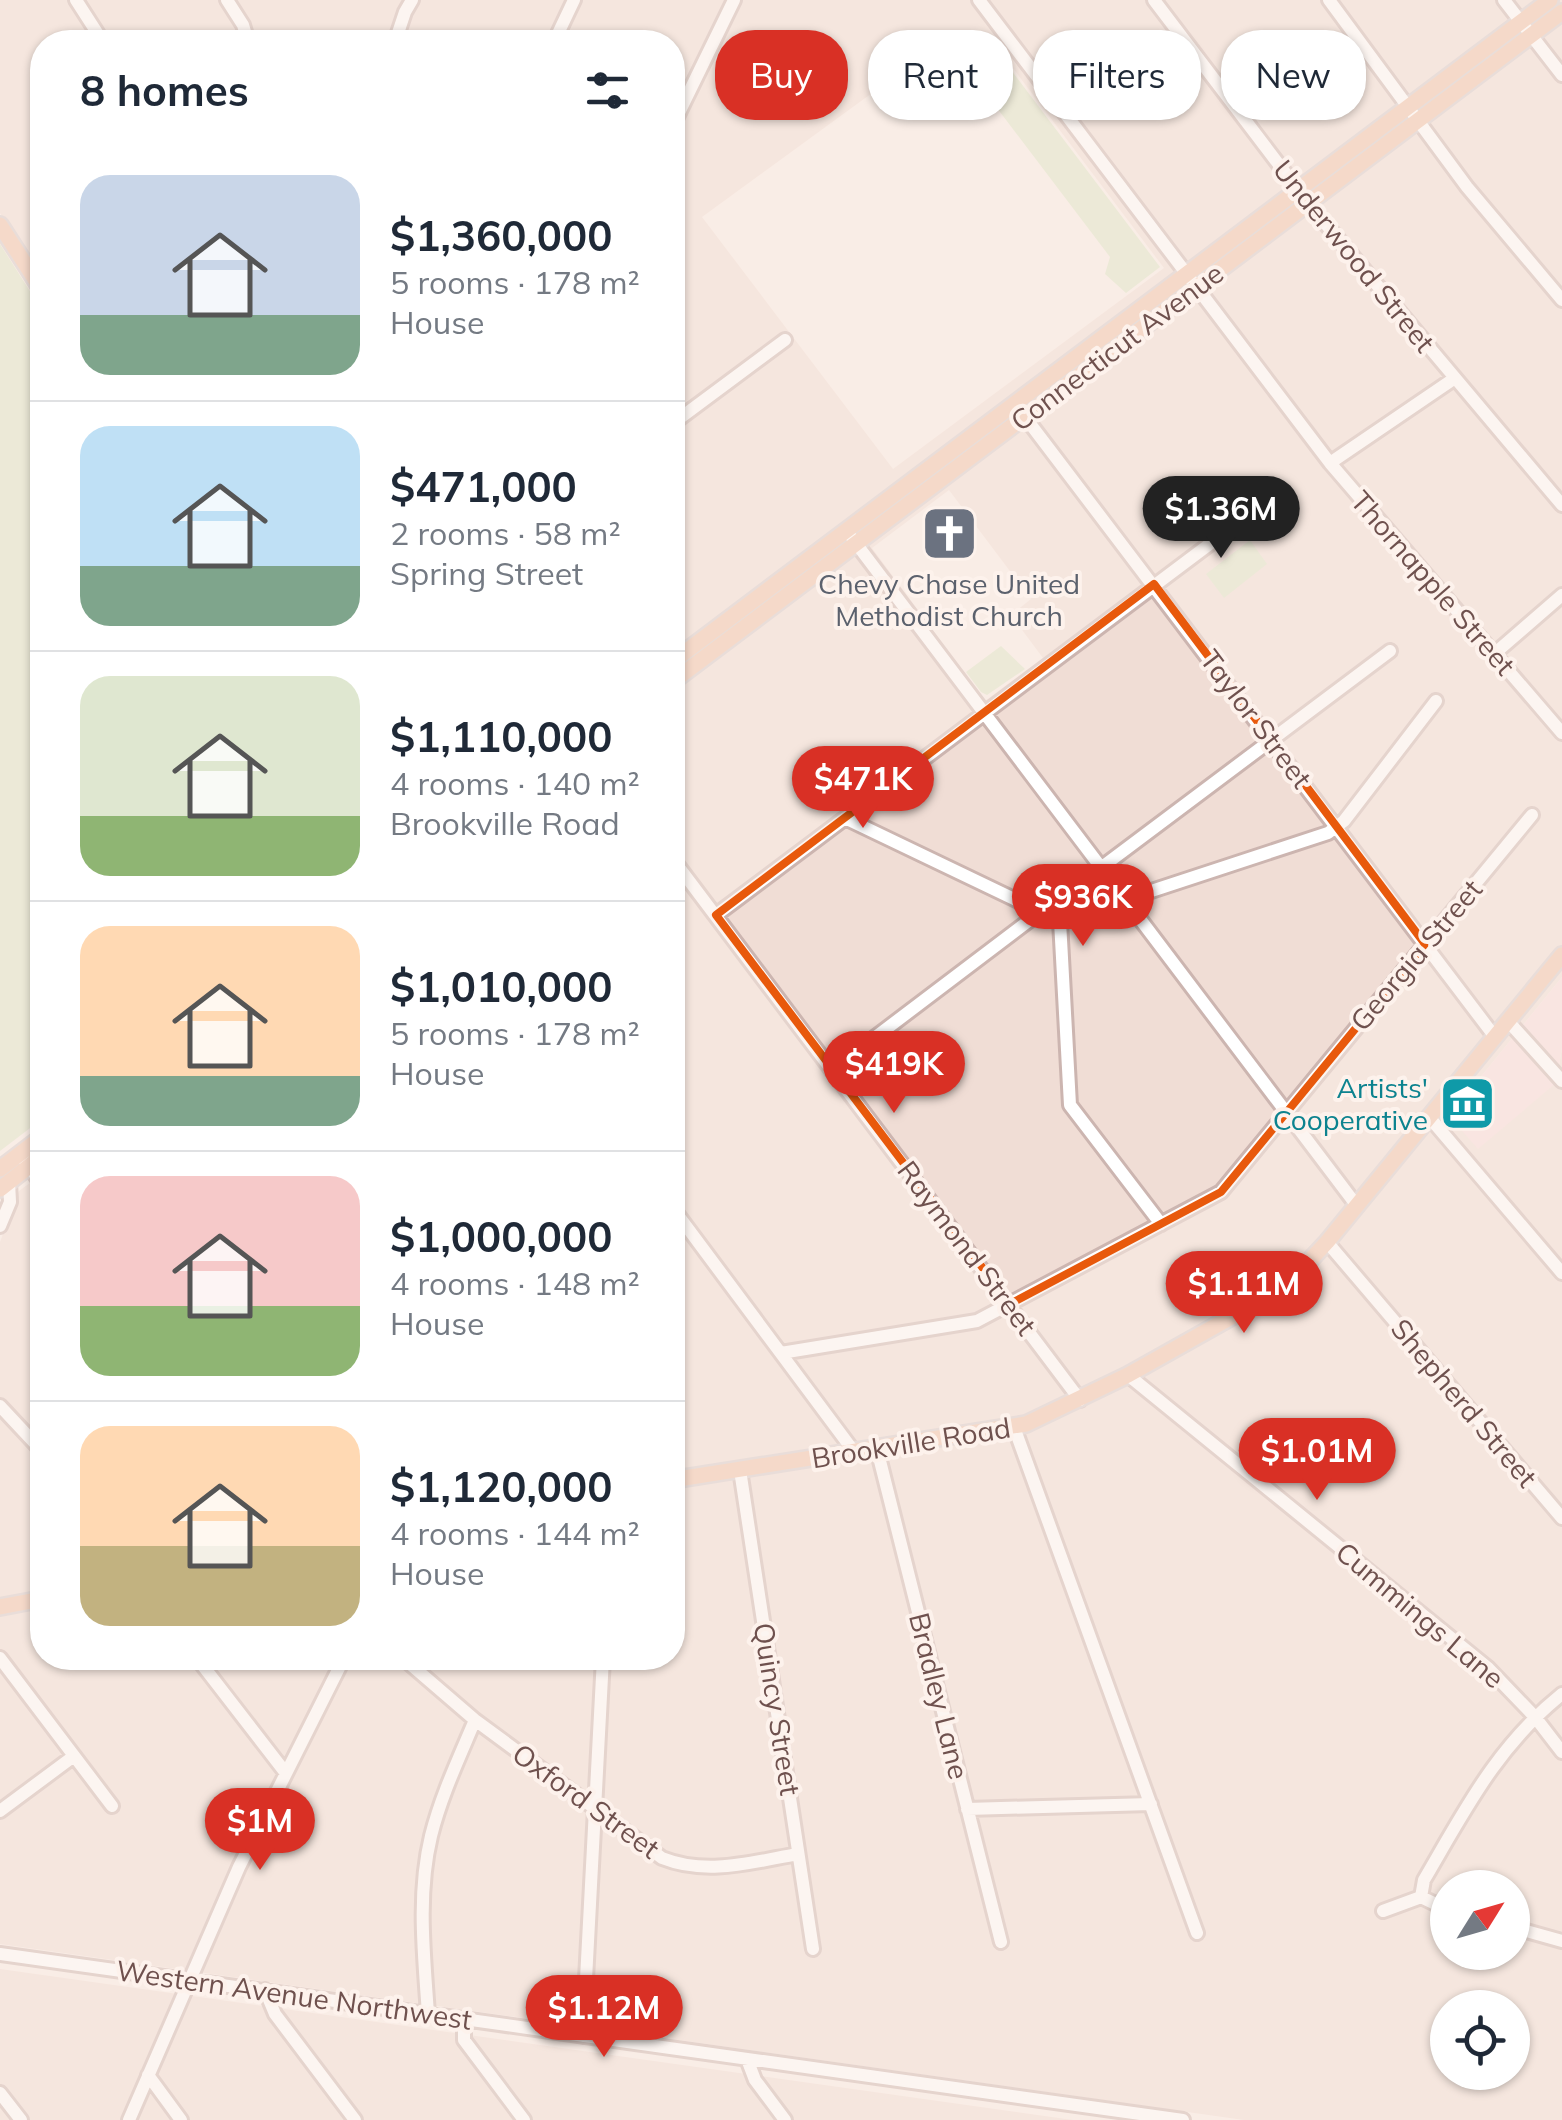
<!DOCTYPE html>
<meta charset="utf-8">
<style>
body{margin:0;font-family:Mulish,sans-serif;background:#f2f2f3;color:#1f2937;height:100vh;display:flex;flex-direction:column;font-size:38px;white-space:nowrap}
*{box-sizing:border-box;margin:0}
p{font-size:32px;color:#747a83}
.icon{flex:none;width:55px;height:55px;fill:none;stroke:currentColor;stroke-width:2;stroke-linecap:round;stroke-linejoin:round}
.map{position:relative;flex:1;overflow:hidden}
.side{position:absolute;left:30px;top:30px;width:655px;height:1640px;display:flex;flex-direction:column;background:#fff;border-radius:40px;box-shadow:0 2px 8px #0004}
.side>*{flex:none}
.banner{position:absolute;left:715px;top:30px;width:695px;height:90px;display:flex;gap:20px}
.needle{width:65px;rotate:53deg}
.tools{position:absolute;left:1430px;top:1870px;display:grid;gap:20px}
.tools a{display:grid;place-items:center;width:100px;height:100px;border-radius:50%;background:#fff;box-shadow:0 2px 8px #0004;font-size:50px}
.price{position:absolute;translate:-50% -85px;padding:0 22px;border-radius:35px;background:#d93025;color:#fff;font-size:32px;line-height:65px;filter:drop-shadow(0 2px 5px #0008)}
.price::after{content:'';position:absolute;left:50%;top:60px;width:30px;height:22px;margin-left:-15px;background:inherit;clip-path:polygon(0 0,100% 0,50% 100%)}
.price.current{background:#222;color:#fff}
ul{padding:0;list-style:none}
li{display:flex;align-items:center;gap:30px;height:250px;padding:0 50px}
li+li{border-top:2px solid #e0e1e3}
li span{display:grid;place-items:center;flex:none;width:280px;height:200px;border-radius:30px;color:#555}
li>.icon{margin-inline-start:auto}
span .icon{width:120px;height:120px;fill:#fffc;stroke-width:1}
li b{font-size:42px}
h2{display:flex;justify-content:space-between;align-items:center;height:120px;padding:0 50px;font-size:42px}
.tag{padding:0 35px;border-radius:40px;background:#fff;box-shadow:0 2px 8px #0004;font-size:35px;line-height:90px}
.tag.current{background:#d93025;color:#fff}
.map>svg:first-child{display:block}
</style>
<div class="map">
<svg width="1562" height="2120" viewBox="0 0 1562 2120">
<rect width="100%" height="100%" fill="#f9ede6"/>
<path fill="#f0ddd5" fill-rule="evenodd" d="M0,0H1562V977L1449,1116L1556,1083L1562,1048V2120H1244L0,1944V1242L19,1191L42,1174V1658H672V42H42V280L0,213ZM1003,55L1164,268L893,469L702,217L905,69L933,105ZM949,490L1031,599L1011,615L1043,658L985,701L872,548ZM1448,1888H1512V1952H1448ZM1448,2008H1512V2072H1448Z
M0,1969L1073,2120H0Z"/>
<path fill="#f8dcdb" d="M1562,977V1048L1556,1083L1478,1149L1449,1116Z"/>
<path fill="#dbe5c6" d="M1002,58L1160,267L1126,293L1105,274L1110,257L975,79Z
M0,244L42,310V1119L0,1151Z
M1250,540L1267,564L1224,598L1206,574Z
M1001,646L1025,669L987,695L981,692L966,672Z
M1092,868L1109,891L1108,900L1062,916L1041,905Z"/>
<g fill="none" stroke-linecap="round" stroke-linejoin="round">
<defs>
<path id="minor" d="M76,0L103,42
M227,0L243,25L248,42
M979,0L1330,463L1562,733
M1154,0L1308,203L1562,505
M1329,0L1467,187L1562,300
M1504,0L1562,75
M395,42L405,12L412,0
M554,42L574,0
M672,127L734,0
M1019,409L1495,1037
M672,424L785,340
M1330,463L1455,378
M852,538L1357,1206
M1494,654L1562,595
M845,818L1060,921L1070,1105L1161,1224
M672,858L1080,1400
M1102,867L1390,651
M716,915L1263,504
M1060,921L1328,833L1344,821L1436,701
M1508,1021L1562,1081
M832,1070L1039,913
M1430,1118L1562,1273
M24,1160L42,1184
M672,1207L855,1453
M0,1226L10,1202L9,1182
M1327,1242L1562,1518
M781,1353L977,1321L1221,1192L1532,815
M1128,1375L1488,1668L1535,1717L1562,1752
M0,1406L42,1451
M1014,1427L1197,1933
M877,1449L1001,1942
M740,1470L813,1949
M0,1658L112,1806
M197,1658L285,1772
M403,1658L475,1720L662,1858C707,1876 752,1862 798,1854
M967,1809L1151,1804
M0,1811L74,1756
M1421,1897L1448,1910
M1383,1911L1421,1897L1424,1880C1465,1810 1497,1746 1562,1694
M1512,1927L1562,1941
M0,1954L1183,2120
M265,1990L275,2014L355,2120
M428,2014C424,1955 417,1894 431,1836C441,1796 459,1758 475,1720
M464,2019V2040L524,2120
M583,2036L603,1658
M747,2059L755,2080L785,2120
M148,2075L181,2120
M0,2093L21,2120
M129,2120L239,1867L344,1658"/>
<path id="major" d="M0,225L42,290
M672,662L1550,0
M672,682L1562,12
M0,1169L42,1137
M0,1189L42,1156
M672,1480L1026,1424L1128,1375L1267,1297L1299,1272L1327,1242L1562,955
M0,1607L42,1599"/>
</defs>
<use href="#minor" stroke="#ccb5b0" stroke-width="18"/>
<use href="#major" stroke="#d4cbca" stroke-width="20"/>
<use href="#minor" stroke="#fff" stroke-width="12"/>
<use href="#major" stroke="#f0c2a6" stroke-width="15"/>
</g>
<path d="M0 0H1562V2120H0ZM1154,584L1425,944L1221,1192L1010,1304L716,915Z" fill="#f9ede6" fill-opacity=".55" fill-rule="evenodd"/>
<path fill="none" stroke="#e8590c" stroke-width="8" stroke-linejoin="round" d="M1154,584L1425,944L1221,1192L1010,1304L716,915Z"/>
<defs>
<symbol id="church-square" viewBox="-11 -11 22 22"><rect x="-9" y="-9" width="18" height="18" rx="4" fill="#6b7280" stroke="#fdf2ec"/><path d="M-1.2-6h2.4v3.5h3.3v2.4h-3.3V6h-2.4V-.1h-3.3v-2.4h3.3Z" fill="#fff"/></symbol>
<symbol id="museum-square" viewBox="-11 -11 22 22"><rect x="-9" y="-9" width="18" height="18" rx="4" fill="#0f9aa8" stroke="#fdf2ec"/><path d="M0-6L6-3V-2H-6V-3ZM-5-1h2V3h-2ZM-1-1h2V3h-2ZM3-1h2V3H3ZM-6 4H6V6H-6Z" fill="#fff"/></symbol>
</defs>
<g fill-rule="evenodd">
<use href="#church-square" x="918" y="502" width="63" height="63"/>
<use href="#museum-square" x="1436" y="1072" width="63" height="63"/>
</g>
<g text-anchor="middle" stroke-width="8" stroke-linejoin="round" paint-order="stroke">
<g font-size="28" fill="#6f514e" stroke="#fdf2ec">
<text transform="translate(1354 256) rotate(51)" y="10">Underwood Street</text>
<text transform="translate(1117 347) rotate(-37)" y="10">Connecticut Avenue</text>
<text transform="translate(1433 583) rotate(49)" y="10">Thornapple Street</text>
<text transform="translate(1256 719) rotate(53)" y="10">Taylor Street</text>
<text transform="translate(1416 955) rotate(-50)" y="10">Georgia Street</text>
<text transform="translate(967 1248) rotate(53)" y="10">Raymond Street</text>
<text transform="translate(1464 1403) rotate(50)" y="10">Shepherd Street</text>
<text transform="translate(911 1443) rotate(-9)" y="10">Brookville Road</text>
<text transform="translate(1420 1615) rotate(40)" y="10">Cummings Lane</text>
<text transform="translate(939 1696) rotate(76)" y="10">Bradley Lane</text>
<text transform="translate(777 1709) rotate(81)" y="10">Quincy Street</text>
<text transform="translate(586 1801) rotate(36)" y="10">Oxford Street</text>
<text transform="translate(294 1995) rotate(8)" y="10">Western Avenue Northwest</text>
</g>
<g font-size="28" fill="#5b616d" stroke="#fdf2ec">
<text x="949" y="594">Chevy Chase United<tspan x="949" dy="32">Methodist Church</tspan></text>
</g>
<g font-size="28" fill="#0d838f" stroke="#fdf2ec" text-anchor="end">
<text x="1428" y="1098">Artists'<tspan x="1428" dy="32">Cooperative</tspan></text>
</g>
</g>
</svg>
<div class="tools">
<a><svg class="needle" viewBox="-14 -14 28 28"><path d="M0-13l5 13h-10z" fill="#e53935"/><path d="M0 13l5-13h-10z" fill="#747a83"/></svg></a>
<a><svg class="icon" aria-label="locate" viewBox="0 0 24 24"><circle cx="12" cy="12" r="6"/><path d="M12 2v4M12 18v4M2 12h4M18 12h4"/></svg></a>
</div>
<b class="price current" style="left:1221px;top:561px">$1.36M</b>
<b class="price" style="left:863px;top:831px">$471K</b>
<b class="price" style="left:1083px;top:949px">$936K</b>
<b class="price" style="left:894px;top:1116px">$419K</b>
<b class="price" style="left:1244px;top:1336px">$1.11M</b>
<b class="price" style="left:1317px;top:1503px">$1.01M</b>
<b class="price" style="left:260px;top:1873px">$1M</b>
<b class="price" style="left:604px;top:2060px">$1.12M</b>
<div class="banner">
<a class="tag current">Buy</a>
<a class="tag">Rent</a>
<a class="tag">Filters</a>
<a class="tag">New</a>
</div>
<section class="side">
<h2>8 homes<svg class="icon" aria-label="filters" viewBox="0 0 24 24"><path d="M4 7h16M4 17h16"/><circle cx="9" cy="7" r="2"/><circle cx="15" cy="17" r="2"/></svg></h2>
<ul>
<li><span style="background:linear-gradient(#c9d6e8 70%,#7fa58c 0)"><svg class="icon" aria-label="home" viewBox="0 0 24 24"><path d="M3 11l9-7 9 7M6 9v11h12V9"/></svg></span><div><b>$1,360,000</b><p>5 rooms · 178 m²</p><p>House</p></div></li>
<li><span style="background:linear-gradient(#bfe0f5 70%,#7fa58c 0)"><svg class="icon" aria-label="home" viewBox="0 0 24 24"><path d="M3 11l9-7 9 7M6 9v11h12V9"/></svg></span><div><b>$471,000</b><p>2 rooms · 58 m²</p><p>Spring Street</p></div></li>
<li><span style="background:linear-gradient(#dfe7d0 70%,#8fb573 0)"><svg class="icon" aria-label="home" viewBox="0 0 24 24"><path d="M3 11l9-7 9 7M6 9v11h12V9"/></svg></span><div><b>$1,110,000</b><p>4 rooms · 140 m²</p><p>Brookville Road</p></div></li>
<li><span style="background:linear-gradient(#ffd9b3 75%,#7fa58c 0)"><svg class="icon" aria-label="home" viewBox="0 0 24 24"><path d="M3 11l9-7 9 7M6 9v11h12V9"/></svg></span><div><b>$1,010,000</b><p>5 rooms · 178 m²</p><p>House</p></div></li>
<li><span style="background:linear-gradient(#f6c9c9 65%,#8fb573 0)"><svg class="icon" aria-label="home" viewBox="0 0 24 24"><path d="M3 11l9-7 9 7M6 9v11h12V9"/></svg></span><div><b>$1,000,000</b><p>4 rooms · 148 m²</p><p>House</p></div></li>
<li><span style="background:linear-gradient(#ffd9b3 60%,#c2b280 0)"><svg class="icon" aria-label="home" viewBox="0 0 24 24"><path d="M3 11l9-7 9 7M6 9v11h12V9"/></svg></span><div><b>$1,120,000</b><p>4 rooms · 144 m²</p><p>House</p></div></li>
</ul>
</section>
</div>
